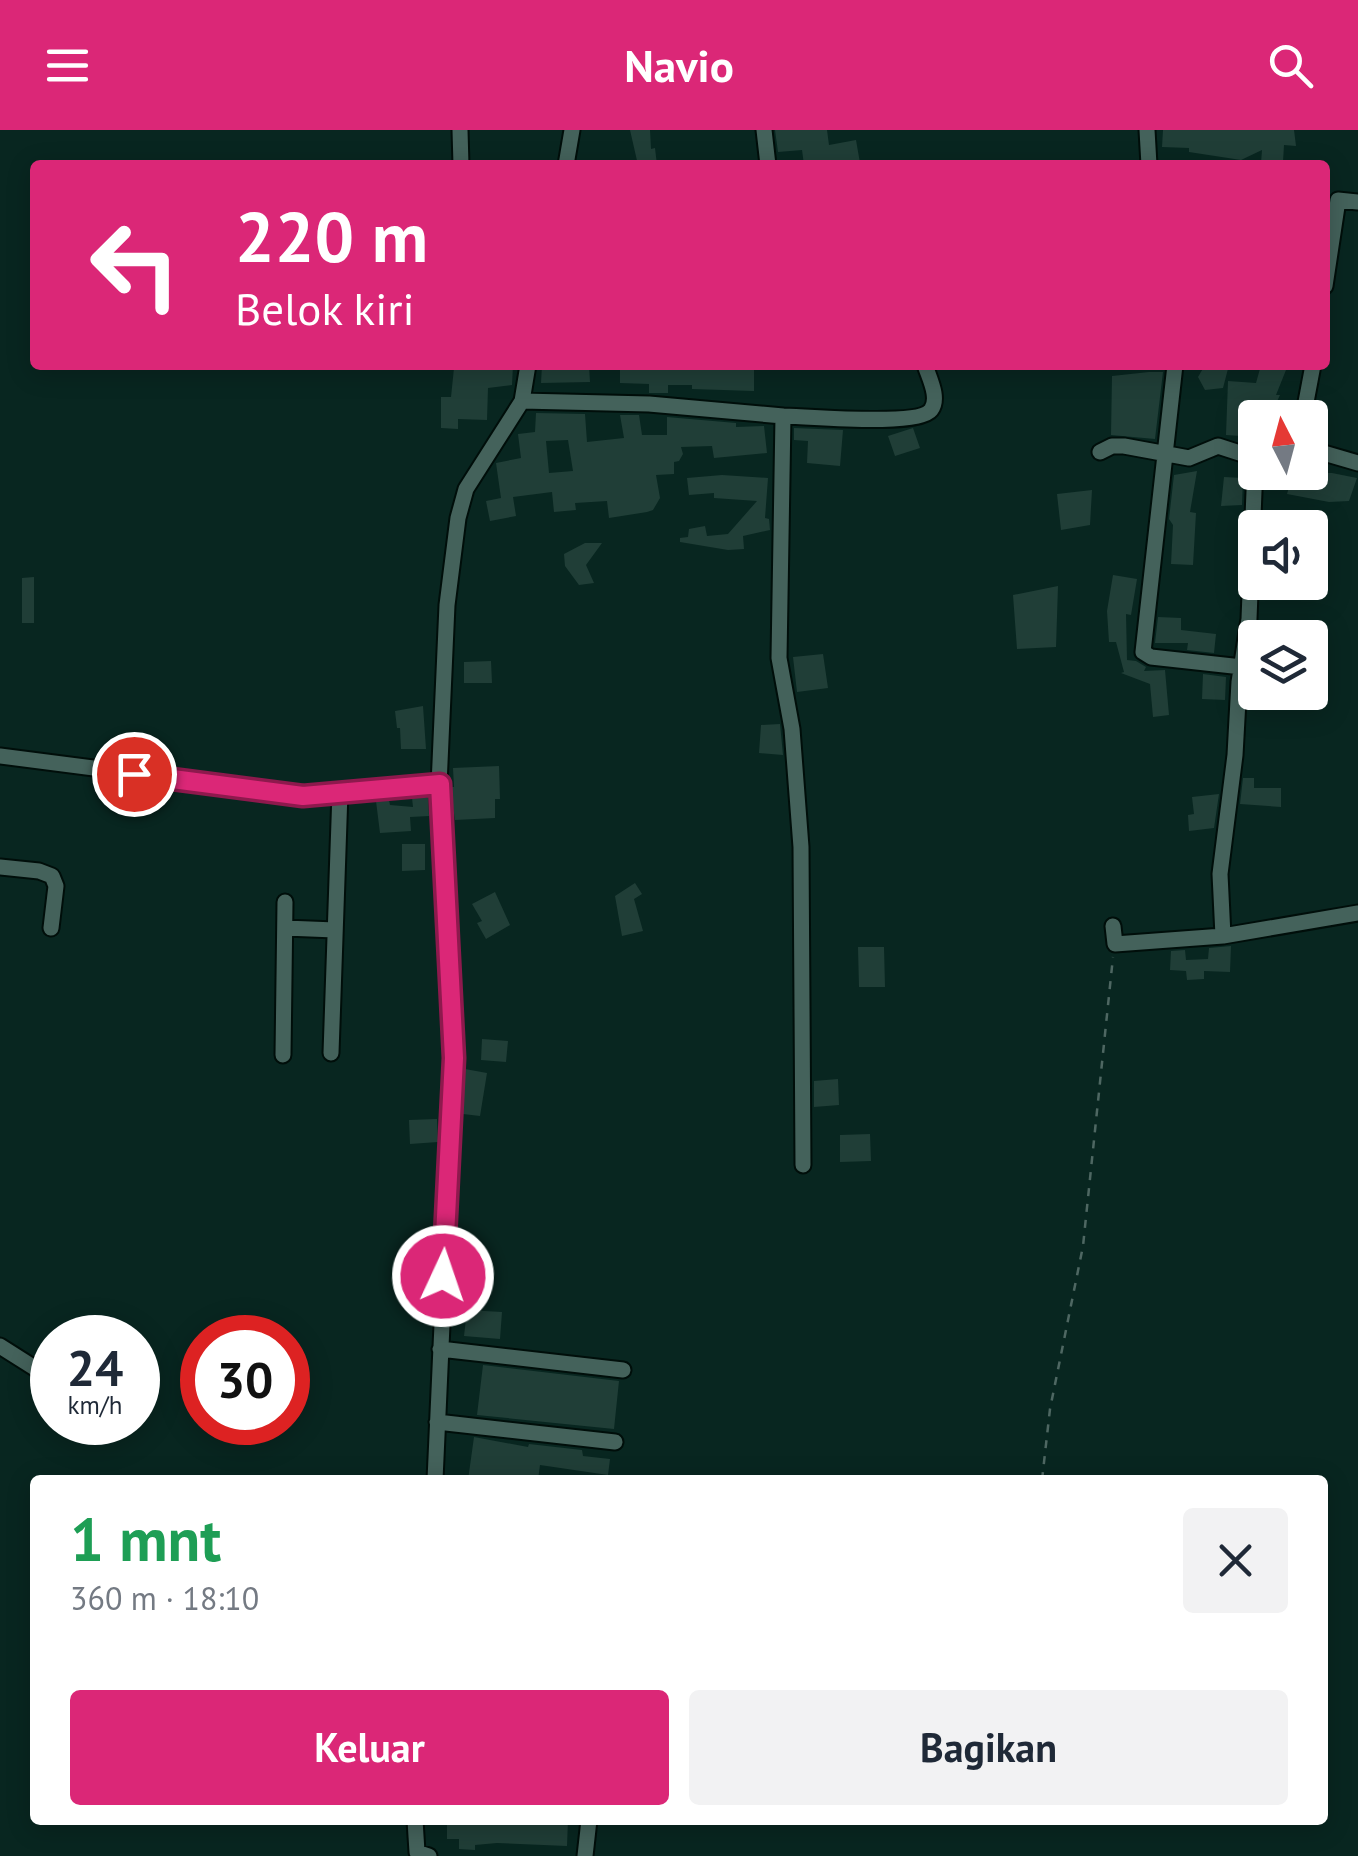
<!DOCTYPE html>
<html lang="id">
<meta charset="utf-8">
<style>
body{margin:0;font-family:"PT Sans",sans-serif;background:#f2f2f3;color:#1f2937;height:100vh;display:flex;flex-direction:column;font-size:38px;white-space:nowrap}
*{box-sizing:border-box;margin:0}
p{font-size:32px;color:#747a83}
.icon{flex:none;width:55px;height:55px;fill:none;stroke:currentColor;stroke-width:2;stroke-linecap:round;stroke-linejoin:round}
.map{position:relative;flex:1;overflow:hidden}
.sheet{position:absolute;left:30px;top:1345px;width:1298px;height:350px;display:flex;flex-direction:column;background:#fff;border-radius:10px;box-shadow:0 5px 25px #0003}
.sheet>*{flex:none}
.guide{position:absolute;left:30px;top:30px;width:1300px;height:210px;border-radius:10px;box-shadow:0 5px 25px #0003;background:#db2777;color:#fff;overflow:hidden}
.needle{width:65px;rotate:354deg}
.buttons{position:absolute;left:1238px;top:270px;display:grid;gap:20px}
.buttons a{display:grid;place-items:center;width:90px;height:90px;border-radius:10px;background:#fff;box-shadow:0 5px 25px #0003;font-size:50px}
.speed{position:absolute;left:30px;top:1185px;display:flex;gap:20px;font-size:50px;font-weight:700;text-align:center}
.speed>*{display:grid;place-content:center;width:130px;height:130px;border-radius:50%;background:#fff;box-shadow:0 5px 25px #0003;line-height:1}
.speed small{font-size:25px;font-weight:400}
.speed .limit{border:15px solid #d22;background:#fff;color:#111}
.pin{position:absolute;display:grid;place-items:center;width:85px;height:85px;color:#fff;margin:-42px;border:5px solid #fff;border-radius:50%;box-shadow:0 2px 10px #0007}
.me{position:absolute;width:110px;margin:-55px;rotate:3deg;stroke-linejoin:round;filter:drop-shadow(0 0 8px #0008)}
.turn{display:flex;align-items:center;gap:35px;height:210px;padding:0 40px;font-size:45px}
.turn .icon{width:130px;height:130px;stroke-width:2.5}
.turn b{display:block;font-size:70px;line-height:85px}
.round{display:grid;place-items:center;flex:none;width:105px;height:105px;border-radius:10px;background:#f2f2f3}
.head{display:flex;align-items:center;justify-content:space-between;height:170px;padding:0 40px}
h1{font-size:60px;font-weight:700;line-height:75px;color:#1e9e55}
.cta{display:flex;gap:20px;margin-top:auto;padding:20px 40px}
.cta a{flex:1;height:115px;border-radius:10px;background:#db2777;color:#fff;font-size:40px;font-weight:700;line-height:115px;text-align:center}
.cta a+a{background:#f2f2f3;color:#1f2937}
header{display:flex;justify-content:space-between;align-items:center;height:130px;padding:0 40px;background:#db2777;color:#fff;font-size:45px;font-weight:700}
.map>svg:first-child{display:block}
.building{fill:#203e37;fill-rule:evenodd}
.lines{fill:none;stroke-linecap:round;stroke-linejoin:round}
.street-casing{stroke:#000e0a;stroke-width:19}
.path{stroke:#4e6762;stroke-width:2.5;stroke-dasharray:8 8;stroke-linecap:butt}
.street{stroke:#44625b;stroke-width:15}
.route-casing{stroke:#8e194d;stroke-width:25}
.route{stroke:#db2777;stroke-width:18}
</style>
<header><svg class="icon" aria-label="menu" viewBox="0 0 24 24"><path d="M4 6h16M4 12h16M4 18h16"/></svg>Navio<svg class="icon" aria-label="search" viewBox="0 0 24 24"><circle cx="10" cy="10" r="6"/><path d="M15 15l6 6"/></svg></header>
<div class="map">
<svg width="1358" height="1726" viewBox="0 0 1358 1726">
<rect width="100%" height="100%" fill="#082620"/>
<path class="building" d="M630,0h20l1,19 4,-1 2,17h-19z
M775,0h52l2,15 27,-5 4,23 -56,2 -2,-15 -24,2z
M1163,0h131l2,16 -12,-1 -1,17 -22,1 1,-13 -21,10 -52,-8v-4l-27,-1z
M474,235h39l-1,20 -24,3 -1,32 -29,-1v10l-17,-1v-31h10l3,-29 20,2z
M542,235h47l1,17 -49,1z
M620,235h134v26l-62,-2v-4h-24v8h-19v-9l-29,-1z
M1205,235h24l-6,23 -18,2 -7,-13z
M1261,235h27l-12,30h4l-7,15 -29,-1 -3,27 -15,-1 2,-54 28,2z
M1149,242h14l-8,67 -44,-4 1,-59z
M536,283l49,1 2,28 37,-4 -4,-23h19l3,20h25v-18l69,6v4l28,-1 3,27 -53,5 -2,-12 -31,1 2,7 -4,7 -5,1v12l-18,1 4,23 -7,12 -6,2 -38,6 -2,-17 -32,2 1,7 -22,2 -2,-20 -39,5 3,19 -26,5 -4,-20 15,-3 -5,-35 25,-5 -3,-24 17,-2zM568,310l5,31 -24,2 -3,-32z
M794,298l49,2 -3,36 -33,-3 1,-22 -14,-1z
M913,298l7,20 -25,8 -7,-20z
M1197,341l-7,41 6,1 -3,52 -22,-1 2,-39 -4,-6 5,-44z
M1293,343h39l25,5 -8,23 -20,1 -42,-8z
M722,345l46,3 -3,40 4,1 1,11 -27,6 1,13 -16,1 -48,-8v-4l8,-1 1,-8 16,-3 2,10 21,-2 29,-33 -43,-3v-5l-25,2 -2,-17z
M1224,347l19,1 -1,27 -21,1z
M1092,360l-2,35 -29,5 -4,-36z
M585,413h17l-16,22 8,18 -15,2 -14,-19 -1,-12z
M1113,445l24,4 -6,36 -5,-1 1,46 9,1 10,6 -2,4 21,-1 4,45 -16,2 -3,-33 -29,-11 3,-1 -8,-30h-7l-2,-31z
M34,447v46h-12v-45z
M1058,456l-2,61 -39,2 -4,-54z
M1158,487l23,1v12l35,4 -2,19 -27,-3 1,-7h-33z
M823,524l5,34 -31,4 -4,-35z
M491,531l1,22h-28v-21z
M1203,544l23,3 -1,23 -23,-1z
M423,576l3,43h-25l-1,-21h-3l-2,-17z
M780,594l3,31 -24,-2 2,-28z
M499,636l1,33h-5v19l-40,2 -5,-33h4l-1,-19z
M1243,648h11v10h27v19l-41,-3z
M1219,664l-5,34 -25,3 -1,-16 6,-1 -2,-17z
M428,667l1,19 -19,1 1,14 -31,2 -4,-32 13,-1 1,5 23,2 -1,-9z
M402,714h23v26l-23,1z
M635,753l7,11 -8,5 9,32 -21,5 -7,-40z
M495,762l15,33 -24,14 -9,-16 5,-2 -10,-17z
M1231,816l-1,26 -26,-1v8l-17,1 -1,-9 -16,-1 1,-19 14,-1 1,10 22,-1 1,-11z
M858,817h26l1,40h-26z
M482,909l26,2 -2,21 -25,-2z
M465,939l22,4 -7,43 -17,-2z
M838,949l1,26 -25,2v-26z
M437,989l1,23 -28,2 -1,-24z
M870,1004l1,27 -31,1v-27z
M467,1180l35,2 -2,27 -36,-3z
M483,1235l136,16 -5,48 -137,-14z
M474,1307l54,10 1,-3 53,6 1,6 27,3 -2,16 -68,-10 -2,15h-70z
M462,1690h106l-1,26 -70,-3 -22,2v5l-16,-1v-10h-12v-15l15,1z"/>
<g class="lines">
<defs>
<path id="street" d="M460,0l1,35
M764,0l4,35
M1147,0l2,35
M566,35l6,-35
M1325,156l13,-86 20,2
M1175,235l-32,287 8,5 91,10
M522,271l127,3 134,12 -4,242 13,71 9,118 2,318
M783,286c25,0 135,11 148,-6 9,-12 -2,-32 -6,-45
M1303,288l10,-53
M1310,319l48,14
M1100,322l12,-6h12l65,12 29,-12 37,12
M0,626l303,39 136,-10
M0,737l39,4 13,5 4,10 -5,42
M1113,796l2,18 108,-8 135,-23
M285,798l50,2
M1223,806l-3,-62 15,-119 4,-73 10,-63 6,-153
M331,923l9,-261
M283,925l2,-153
M0,1216l52,33
M440,1219l183,21
M437,1292l178,20
M435,1350l19,-422 -15,-273 8,-180 11,-87 8,-29 56,-88 6,-36
M415,1690l2,32 12,4
M585,1726l4,-36"/>
</defs>
<use href="#street" class="street-casing"/>
<path class="path" d="M1042,1350l8,-71 33,-163 30,-289"/>
<use href="#street" class="street"/>
</g>
<g class="lines">
<defs>
<path id="route" d="M134,644l169,22 137,-12 14,274 -11,218"/>
</defs>
<use href="#route" class="route-casing"/>
<use href="#route" class="route"/>
</g>
</svg>
<div class="buttons">
<a><svg class="needle" viewBox="-14 -14 28 28"><path d="M0-13l5 13h-10z" fill="#e53935"/><path d="M0 13l5-13h-10z" fill="#747a83"/></svg></a>
<a><svg class="icon" aria-label="sound" viewBox="0 0 24 24"><path d="M4 9h4l5-4v14l-5-4H4zM17 9q2 3 0 6"/></svg></a>
<a><svg class="icon" aria-label="layers" viewBox="0 0 24 24"><path d="M12 4l9 5-9 5-9-5zM3 14l9 5 9-5"/></svg></a>
</div>
<div class="speed"><div>24<small>km/h</small></div><div class="limit">30</div></div>
<div class="pin" style="left:134px;top:644px;background:#d93025"><svg class="icon" aria-label="arrive" viewBox="0 0 24 24"><path d="M6 21V4h12l-3 4 3 4H6"/></svg></div>
<svg class="me" style="left:443px;top:1146px" viewBox="-20 -20 40 40"><circle r="17" fill="#db2777" stroke="#fff" stroke-width="3"/><path d="M0-11L8 9 0 5-8 9z" fill="#fff"/></svg>
<div class="guide">
<div class="turn"><svg class="icon" aria-label="left" viewBox="0 0 24 24"><path d="M17 20v-9H6M10 6l-5 5 5 5"/></svg><div><b>220 m</b>Belok kiri</div></div>
</div>
<section class="sheet">
<div class="head"><div><h1>1 mnt</h1><p>360 m · 18:10</p></div><a class="round"><svg class="icon" aria-label="close" viewBox="0 0 24 24"><path d="M6 6l12 12M18 6L6 18"/></svg></a></div>
<div class="cta"><a>Keluar</a><a>Bagikan</a></div>
</section>
</div>
